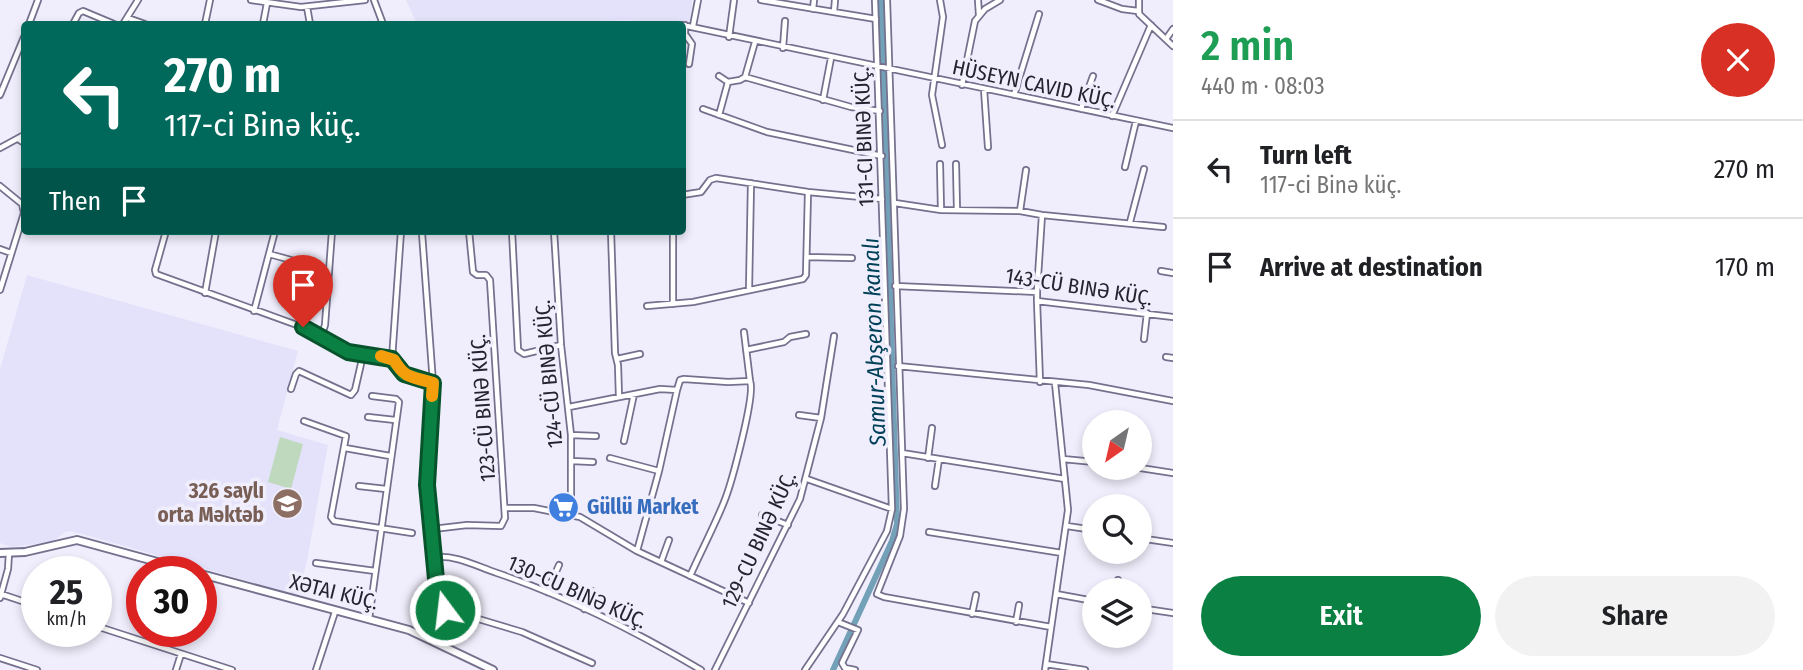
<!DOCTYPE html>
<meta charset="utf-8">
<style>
body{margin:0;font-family:"Fira Sans Condensed",sans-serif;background:#f2f2f2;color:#202124;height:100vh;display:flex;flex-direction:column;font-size:26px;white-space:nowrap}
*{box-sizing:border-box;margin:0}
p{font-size:23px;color:#757577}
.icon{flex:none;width:38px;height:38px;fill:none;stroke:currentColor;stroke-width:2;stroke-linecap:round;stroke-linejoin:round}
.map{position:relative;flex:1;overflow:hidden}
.drawer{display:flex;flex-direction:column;background:#fff;width:630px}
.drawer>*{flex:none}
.hud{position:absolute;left:21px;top:21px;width:665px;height:214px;border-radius:7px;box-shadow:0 4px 10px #0003;background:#00695c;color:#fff;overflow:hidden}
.needle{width:46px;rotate:214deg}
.tools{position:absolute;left:1082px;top:410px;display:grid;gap:14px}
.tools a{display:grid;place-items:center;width:70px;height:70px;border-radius:50%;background:#fff;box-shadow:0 4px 10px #0003;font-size:35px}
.speed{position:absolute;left:21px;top:556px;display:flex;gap:14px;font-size:35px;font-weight:700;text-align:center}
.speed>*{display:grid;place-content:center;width:91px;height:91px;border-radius:50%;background:#fff;box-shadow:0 4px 10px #0003;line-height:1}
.speed small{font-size:18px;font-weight:400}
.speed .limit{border:10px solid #d22;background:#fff;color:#111}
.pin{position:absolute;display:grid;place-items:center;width:60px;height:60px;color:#fff;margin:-72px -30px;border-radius:50% 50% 50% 0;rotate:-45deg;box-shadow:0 0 7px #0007}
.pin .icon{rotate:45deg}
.me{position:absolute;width:77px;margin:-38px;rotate:345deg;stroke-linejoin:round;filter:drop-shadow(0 0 5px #0008)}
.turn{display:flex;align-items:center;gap:24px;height:147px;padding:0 28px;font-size:32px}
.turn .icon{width:91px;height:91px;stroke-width:2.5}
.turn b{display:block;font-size:49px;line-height:60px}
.then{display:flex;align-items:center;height:66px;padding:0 28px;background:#0003;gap:14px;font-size:26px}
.round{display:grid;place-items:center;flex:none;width:74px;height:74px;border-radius:37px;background:#f2f2f2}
.summary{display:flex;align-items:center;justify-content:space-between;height:119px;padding:0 28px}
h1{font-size:42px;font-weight:600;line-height:52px;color:#1e9e55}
.primary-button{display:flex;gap:14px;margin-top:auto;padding:14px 28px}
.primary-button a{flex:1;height:80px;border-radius:42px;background:#0b8043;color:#fff;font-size:28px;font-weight:600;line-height:80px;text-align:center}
.primary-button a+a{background:#f2f2f2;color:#202124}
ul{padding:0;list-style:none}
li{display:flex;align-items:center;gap:21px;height:98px;padding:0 28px;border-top:2px solid #e0e0e0}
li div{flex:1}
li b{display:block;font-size:26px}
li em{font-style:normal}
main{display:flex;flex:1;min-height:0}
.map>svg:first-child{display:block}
.built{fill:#e4e2fa}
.green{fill:#bfd9bf}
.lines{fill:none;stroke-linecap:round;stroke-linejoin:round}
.canal{stroke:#73a1b8;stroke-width:6}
.minor-casing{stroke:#74718e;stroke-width:8}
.tertiary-casing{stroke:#74718e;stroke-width:10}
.minor{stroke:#fff;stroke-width:4.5}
.tertiary{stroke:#fff;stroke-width:6}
.route-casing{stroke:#07532c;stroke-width:18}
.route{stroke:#0b8043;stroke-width:12}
.slow{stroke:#f59e0b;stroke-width:12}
.labels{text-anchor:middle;stroke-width:7;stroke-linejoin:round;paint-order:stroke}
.street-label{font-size:21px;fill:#24232f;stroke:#f0eefc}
.education-label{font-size:21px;font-weight:bold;fill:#785e54;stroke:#f0eefc;text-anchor:end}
.shop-label{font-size:21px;font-weight:bold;fill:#366cbe;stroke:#f0eefc;text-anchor:start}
.water-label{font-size:23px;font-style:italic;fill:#004159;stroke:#f0eefc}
</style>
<main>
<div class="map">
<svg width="1173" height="670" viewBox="0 0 1173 670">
<rect width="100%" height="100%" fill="#f0eefc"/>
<path class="built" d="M406,0h286l-2,21h-23l-1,3 -39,-4 -27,1 -1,3h-182z
M27,275l271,76 -21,79 51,15 -21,116 -9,34 -227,-64 -6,1 -13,10 -41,5 -11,-4v-174z"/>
<path class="green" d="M280,437l23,7 -12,45 -23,-7z"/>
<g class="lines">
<path class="canal" d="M833,670l59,-129 5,-17 -16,-524"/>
<defs>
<path id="minor" d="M251,0l50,7 64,-7
M374,0l9,24
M761,0l115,19
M887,0l17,509 -4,27 -23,58 7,3 167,30
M940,0l3,17 -11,78 10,50
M978,0l1,15
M1098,0l24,9 16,2
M1139,0v14l34,32
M307,7l3,17
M813,9l1,-9
M834,12l1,-12
M128,18l17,6
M29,24l9,-24
M73,24l6,-11 4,-2 31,13
M123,24l15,-24
M205,24l5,-24
M263,24l4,-21
M682,25l491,103
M685,25v9l7,10 -3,20
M693,26l5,-26
M729,37l5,-37
M1166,39l7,-10
M783,48l2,-27
M719,76l9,6
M745,77l106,30 29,4
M962,85l13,-64 10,-12 15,-9
M984,89l4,58
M0,95l24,-58
M1014,95l25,-81
M823,100l8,-42
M703,109l64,23 115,24
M1081,109l12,-33
M719,115l9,-33 12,-2 5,-3 10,-35
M1112,116l39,-91
M18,139l6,4
M0,148l24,-13
M940,164l1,46
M956,164l1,46
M1125,167l11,-46
M0,186l22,18 2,9 -24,77
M682,195l19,-3 9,-12 6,-2 92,14 74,7
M895,203l46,7 79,1 22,4 121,12
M1020,211l6,-41
M1130,222l14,-53
M166,231l-11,39 1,4 152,55 40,23 44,7 12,16 29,8 -6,102 9,94 9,30 -10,33
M512,231l6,119 6,4 37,-9
M554,231l7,114 10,90v79
M611,231l4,122 3,12 1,32
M422,233l11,150
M0,249l11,4
M269,254l22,6
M807,257l45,1
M1161,271l12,2
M895,286l142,6v9l136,16
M749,290l2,-107
M1037,292l5,-77
M205,293l11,-62
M1037,301l3,81
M673,304v-73
M647,306l46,-4 110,-23 3,-4 2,-83
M254,311l21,-80
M321,337l4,-12 7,-94
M1144,339l3,-26
M746,350l38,-8 6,-5 16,-3
M1166,357l7,1
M392,359l9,-128
M617,359l23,-5
M898,366l191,19 84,16
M291,389l5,-15 3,-3 52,24 4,-5 8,-35
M569,407l91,-18 17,1 3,-10 4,-1 44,3 22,-1
M799,415l22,3
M368,417l27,3
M304,421l42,15 -15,81 3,4 78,12
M571,435l25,1
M624,441l10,-47
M345,448l45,8
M902,453l163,26
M610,458l49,13
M928,458l4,-30
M1063,459l31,3
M572,461l21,1
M1134,467l39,6
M807,479l85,30
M359,486l27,3
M935,486l4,-27
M505,508h29l46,9 57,34 112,52
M762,515l26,10
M1067,526l27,4
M433,529l34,-4 34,1 4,-8 -15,-238 -4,-5h-9l-4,-3 -4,-41
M929,532l133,21
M1139,538l34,5
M637,551l22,-80 18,-81
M435,557c22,-2 41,9 62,16 71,24 140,59 204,97
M661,562l8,-22
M316,563l59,8
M690,576c11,-25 24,-49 34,-74 7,-17 32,-108 26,-121l-6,-49
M1116,590l2,-10
M547,592l12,-27
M1,594l36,12
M1056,594l38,7
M0,598l8,-29 1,-16
M1139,608l34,5
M445,609l77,23 70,31
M584,609l8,-18
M972,614l4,-19
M369,619l30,-217 -3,-3 -24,-3
M838,622l20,8 -16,33 3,5 10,2
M1016,622l3,-17
M96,626l136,44
M0,658l37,12
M1046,664l39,6
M176,670l5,-16
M316,670l19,-58
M715,670l85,-171 21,-81 13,-82
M805,670l38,-56 44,-83 5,-22 -17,-509
M1045,670l23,-160 -13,-127"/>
<path id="tertiary" d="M0,553l25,-1 52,-12 117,32
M201,574l208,56 84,40"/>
</defs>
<use href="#minor" class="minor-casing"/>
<use href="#tertiary" class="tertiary-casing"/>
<use href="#minor" class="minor"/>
<use href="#tertiary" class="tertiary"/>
</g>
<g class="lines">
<defs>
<path id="route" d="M303,327l45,25 44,7 12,15 29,9 -6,102 9,94 9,31"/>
</defs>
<use href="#route" class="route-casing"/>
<use href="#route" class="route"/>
<path class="slow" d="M381,356l13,4c12,20 18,16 39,23l-1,13"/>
</g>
<defs>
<symbol id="school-disc" viewBox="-11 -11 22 22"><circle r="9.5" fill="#8d6e63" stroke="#f0eefc"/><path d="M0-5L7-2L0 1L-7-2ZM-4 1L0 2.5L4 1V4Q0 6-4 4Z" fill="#fff"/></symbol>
<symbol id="supermarket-disc" viewBox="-11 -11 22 22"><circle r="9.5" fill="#3f7fe0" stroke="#f0eefc"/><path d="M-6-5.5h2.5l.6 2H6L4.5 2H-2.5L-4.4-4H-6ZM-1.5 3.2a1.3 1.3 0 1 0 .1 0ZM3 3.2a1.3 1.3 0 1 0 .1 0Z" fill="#fff"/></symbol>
</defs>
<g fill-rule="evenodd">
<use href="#school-disc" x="270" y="486" width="35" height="35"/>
<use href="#supermarket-disc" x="546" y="490" width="35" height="35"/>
</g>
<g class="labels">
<g class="street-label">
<text transform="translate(1034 84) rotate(12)" y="7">HÜSEYN CAVID KÜÇ.</text>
<text transform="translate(864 137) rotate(-92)" y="7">131-CI BINƏ KÜÇ.</text>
<text transform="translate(1079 287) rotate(9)" y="7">143-CÜ BINƏ KÜÇ.</text>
<text transform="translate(549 374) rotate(-95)" y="7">124-CÜ BINƏ KÜÇ.</text>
<text transform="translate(483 408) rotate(-94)" y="7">123-CÜ BINƏ KÜÇ.</text>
<text transform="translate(759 540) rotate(-65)" y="7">129-CU BINƏ KÜÇ.</text>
<text transform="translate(334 592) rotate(14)" y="7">XƏTAI KÜÇ.</text>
<text transform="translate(577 592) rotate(24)" y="7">130-CU BINƏ KÜÇ.</text>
</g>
<g class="education-label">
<text x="264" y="498">326 saylı<tspan x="264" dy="24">orta Məktəb</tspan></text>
</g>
<g class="shop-label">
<text x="587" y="514">Güllü Market</text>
</g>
<g class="water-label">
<text transform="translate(874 342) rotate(-92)" y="8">Samur-Abşeron kanalı</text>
</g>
</g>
</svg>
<div class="tools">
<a><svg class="needle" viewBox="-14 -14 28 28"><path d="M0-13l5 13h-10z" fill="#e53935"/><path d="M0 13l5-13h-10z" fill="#757577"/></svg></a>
<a><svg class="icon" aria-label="search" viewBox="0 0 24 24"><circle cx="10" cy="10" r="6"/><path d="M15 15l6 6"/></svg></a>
<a><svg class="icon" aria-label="layers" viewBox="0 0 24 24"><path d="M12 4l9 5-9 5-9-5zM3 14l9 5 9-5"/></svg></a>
</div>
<div class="speed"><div>25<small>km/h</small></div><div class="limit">30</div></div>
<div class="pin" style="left:303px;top:327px;background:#d93025"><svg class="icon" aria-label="arrive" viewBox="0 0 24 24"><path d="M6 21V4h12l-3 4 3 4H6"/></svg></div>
<svg class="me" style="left:445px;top:610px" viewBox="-20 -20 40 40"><circle r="17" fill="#0b8043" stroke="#fff" stroke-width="3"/><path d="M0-11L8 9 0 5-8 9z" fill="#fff"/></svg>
<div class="hud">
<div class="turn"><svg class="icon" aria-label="left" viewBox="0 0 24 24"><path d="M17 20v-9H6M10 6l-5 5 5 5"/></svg><div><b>270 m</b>117-ci Binə küç.</div></div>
<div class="then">Then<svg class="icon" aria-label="arrive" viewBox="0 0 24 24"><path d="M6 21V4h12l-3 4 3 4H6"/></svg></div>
</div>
</div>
<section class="drawer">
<div class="summary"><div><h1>2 min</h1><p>440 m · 08:03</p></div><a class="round" style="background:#d93025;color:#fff"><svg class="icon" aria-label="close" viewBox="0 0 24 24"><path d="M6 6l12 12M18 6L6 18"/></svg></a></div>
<ul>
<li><svg class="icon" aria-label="left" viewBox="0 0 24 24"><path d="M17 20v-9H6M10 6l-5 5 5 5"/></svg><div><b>Turn left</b><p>117-ci Binə küç.</p></div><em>270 m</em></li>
<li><svg class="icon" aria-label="arrive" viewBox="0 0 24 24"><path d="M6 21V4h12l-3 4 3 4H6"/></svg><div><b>Arrive at destination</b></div><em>170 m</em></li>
</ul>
<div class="primary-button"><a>Exit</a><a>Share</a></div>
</section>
</main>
